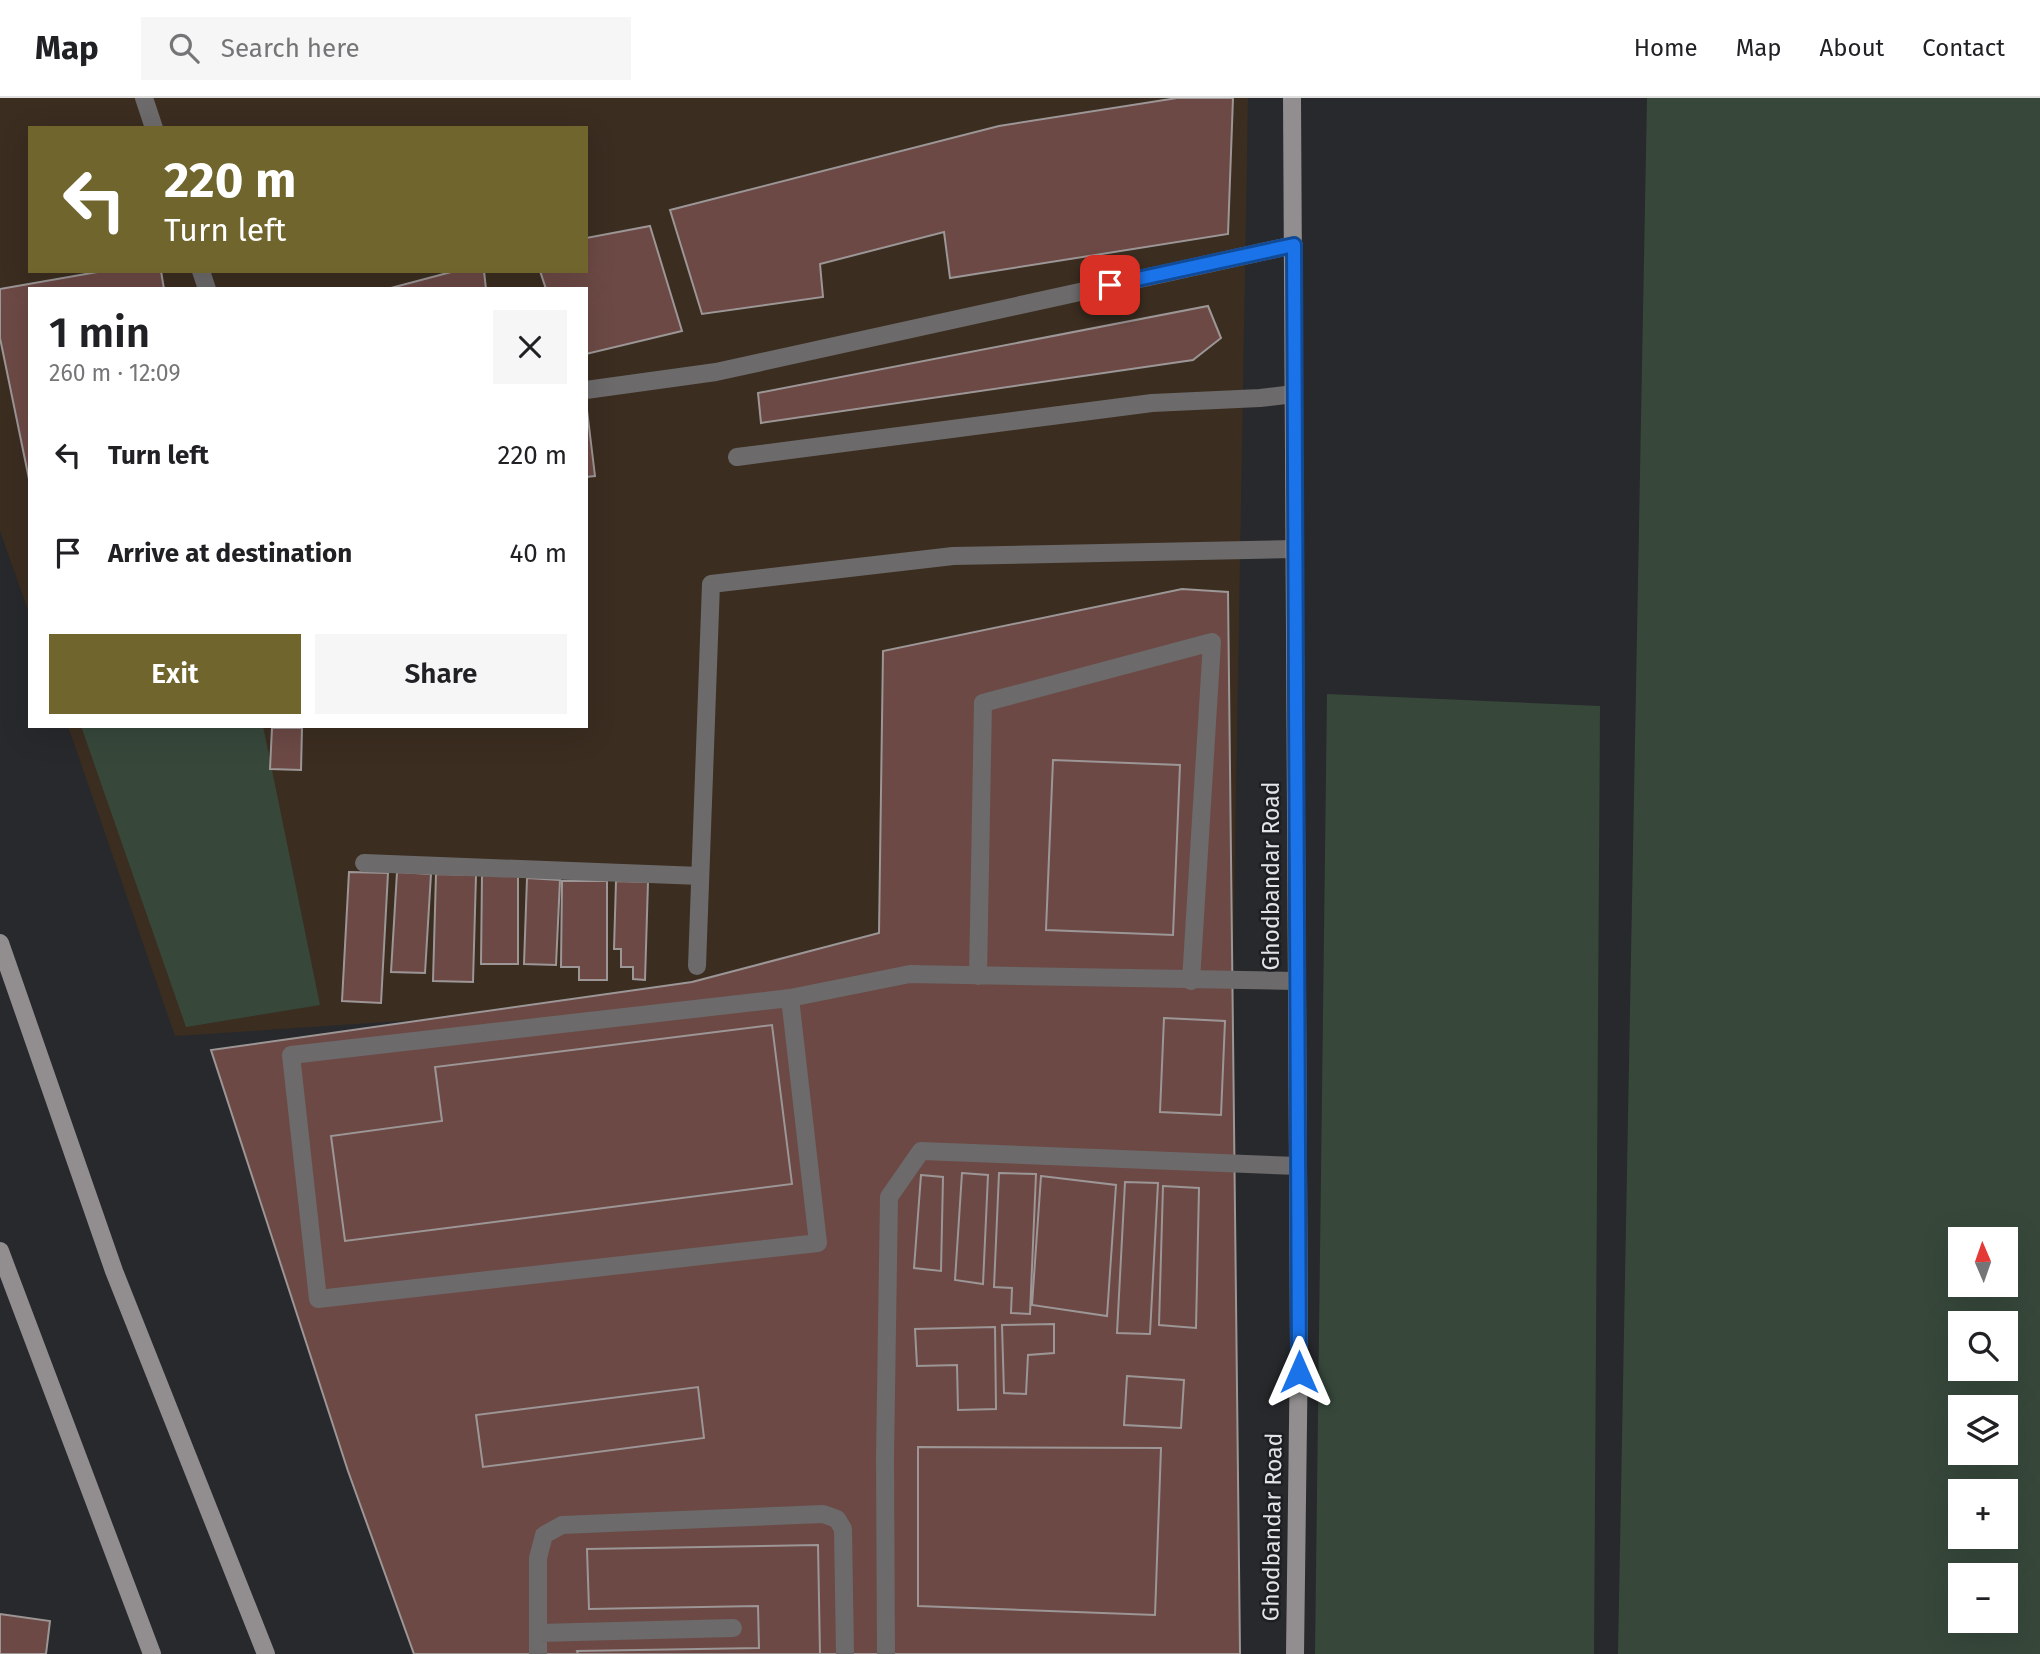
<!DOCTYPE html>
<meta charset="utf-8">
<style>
body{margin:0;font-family:"Fira Sans",sans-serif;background:#f6f6f6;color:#202124;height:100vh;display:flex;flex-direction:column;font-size:26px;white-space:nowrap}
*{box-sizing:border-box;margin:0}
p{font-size:23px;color:#757577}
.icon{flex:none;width:38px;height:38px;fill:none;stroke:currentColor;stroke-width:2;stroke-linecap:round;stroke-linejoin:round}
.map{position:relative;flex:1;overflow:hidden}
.panel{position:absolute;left:28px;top:189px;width:560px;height:441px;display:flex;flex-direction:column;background:#fff;border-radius:0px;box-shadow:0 7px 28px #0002}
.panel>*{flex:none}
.top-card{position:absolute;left:28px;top:28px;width:560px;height:147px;border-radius:0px;box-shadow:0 7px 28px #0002;background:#6f652d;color:#fff;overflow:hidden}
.needle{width:46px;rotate:358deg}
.fabs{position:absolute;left:1948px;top:1129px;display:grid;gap:14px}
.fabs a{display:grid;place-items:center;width:70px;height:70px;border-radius:0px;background:#fff;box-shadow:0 7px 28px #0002;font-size:35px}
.pin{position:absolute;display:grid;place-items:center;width:60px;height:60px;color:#fff;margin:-30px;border-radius:14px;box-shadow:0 4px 10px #0006}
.me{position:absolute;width:77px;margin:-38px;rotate:0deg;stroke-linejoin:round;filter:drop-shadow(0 0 5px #0008)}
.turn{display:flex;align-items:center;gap:24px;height:147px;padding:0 21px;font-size:32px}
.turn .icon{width:91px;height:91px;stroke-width:2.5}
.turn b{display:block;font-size:49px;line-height:60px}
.round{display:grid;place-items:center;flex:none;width:74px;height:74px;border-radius:0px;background:#f6f6f6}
.summary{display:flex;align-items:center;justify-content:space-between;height:119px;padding:0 21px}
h1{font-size:42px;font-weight:600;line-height:52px}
.action{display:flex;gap:14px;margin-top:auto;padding:14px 21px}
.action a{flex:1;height:80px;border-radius:0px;background:#6f652d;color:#fff;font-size:28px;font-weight:600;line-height:80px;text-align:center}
.action a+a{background:#f6f6f6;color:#202124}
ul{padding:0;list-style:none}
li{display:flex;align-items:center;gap:21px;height:98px;padding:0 21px}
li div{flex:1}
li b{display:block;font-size:26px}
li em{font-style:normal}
header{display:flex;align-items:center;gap:42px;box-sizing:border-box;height:98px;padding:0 35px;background:#fff;border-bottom:2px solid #e0e0e0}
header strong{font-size:33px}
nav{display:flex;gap:38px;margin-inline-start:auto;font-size:24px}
.search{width:490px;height:63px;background:#f6f6f6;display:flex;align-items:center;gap:18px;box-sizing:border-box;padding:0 24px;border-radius:0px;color:#757577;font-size:26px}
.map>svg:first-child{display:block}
.industrial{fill:#3b2d20;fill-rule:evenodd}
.green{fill:#37483b;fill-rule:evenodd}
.building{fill:#6c4945;stroke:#9c9696;stroke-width:2}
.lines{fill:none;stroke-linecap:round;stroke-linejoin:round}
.lane{stroke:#6c6a6a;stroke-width:18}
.street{stroke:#6c6a6a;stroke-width:18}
.secondary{stroke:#928e8f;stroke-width:18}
.route-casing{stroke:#114b97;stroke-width:18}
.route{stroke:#1a73e8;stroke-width:12}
.labels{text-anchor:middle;stroke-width:5;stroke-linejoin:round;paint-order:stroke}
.street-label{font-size:23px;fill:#e3e4e6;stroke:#1e1f22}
</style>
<header>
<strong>Map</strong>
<div class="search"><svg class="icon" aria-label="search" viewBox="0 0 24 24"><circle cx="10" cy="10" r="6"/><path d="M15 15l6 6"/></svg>Search here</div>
<nav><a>Home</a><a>Map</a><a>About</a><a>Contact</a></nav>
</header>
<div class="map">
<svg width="2040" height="1556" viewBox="0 0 2040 1556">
<rect width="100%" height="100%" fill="#28292c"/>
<path class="industrial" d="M0,0h1248l-15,868 -1058,70 -107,-310h518v-437h-556v327l-30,-85zM30,30h556v143h-556z"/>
<path class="green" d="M1647,0h393v1556h-422zM1960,1141h46v45h-46zM1960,1225h46v45h-46zM1960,1309h46v45h-46zM1960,1393h46v45h-46zM1960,1477h46v45h-46z
M1327,596l273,12 -6,948h-279z
M81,628h182l57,279 -134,22z"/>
<path class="building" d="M1177,0h56l-5,136 -278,44 -6,-46 -124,32 3,33 -121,17 -32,-104 329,-84z
M650,128l32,105 -96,23v-65h-40l-6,-18h46v-33z
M103,173h58l3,18h-134v195l-30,-146v-49z
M455,173h29l2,18h-99z
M1208,208l13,32 -28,22 -432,63 -3,-30z
M587,312l8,66 -9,1v-67z
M1182,491l46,3 12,1062h-826l-66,-183 -137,-421 481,-68 187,-49 4,-282z
M272,630h30l-1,42 -31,-1z
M1053,662l127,5 -7,170 -127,-5z
M349,774l39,1 -7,130 -39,-2z
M397,774l34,2 -6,99 -34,-1z
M436,776l40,1 -3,107 -40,-1z
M482,777l36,1v88h-37z
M527,780l33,2 -4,85 -32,-1z
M562,783h45v99h-28v-13h-18z
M616,783l32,1 -3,98 -12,-1v-12h-12v-18h-7z
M1164,920l61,3 -4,94 -61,-3z
M772,927l20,159 -447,57 -14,-105 111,-15 -7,-54z
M962,1075l26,2 -5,109 -28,-4z
M999,1075l37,1 -6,140 -19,-1 1,-25 -18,-1z
M921,1077l22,2 -2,94 -27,-3z
M1041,1078l75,9 -9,131 -75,-11z
M1125,1084l33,1 -8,151 -33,-1z
M1163,1088l36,2 -3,140 -37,-3z
M1054,1226v29l-26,2 -2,39 -22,-1 -2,-68z
M995,1229l1,82 -38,1 -1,-45 -40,1 -2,-37z
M1127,1278l57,4 -3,48 -57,-3z
M698,1289l6,51 -221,29 -7,-52z
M918,1349l243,1 -6,167 -237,-9z
M818,1447l2,109h-242l-1,-3 182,-3 -1,-42 -169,3 -2,-60z
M0,1516l50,7 -4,33h-46z"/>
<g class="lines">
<path class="lane" d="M144,0l10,30
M201,173l6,18
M586,292l130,-18 578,-127
M737,359l415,-54 108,-5 34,-4
M364,765l336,13
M697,868l14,-382 242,-28 342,-7
M978,878l5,-273 229,-61 -21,339
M790,900l28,245 -500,56 -27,-244 499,-57 120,-24 385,7"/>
<path class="street" d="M538,1535l195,-5
M538,1556v-96l6,-23 18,-10 261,-11 14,5 6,10 2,125
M886,1556l-1,-196 4,-261 32,-46 377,15"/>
<path class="secondary" d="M1292,0l7,1248 -4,308
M0,845l114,328 152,383
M0,1153l152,403"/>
</g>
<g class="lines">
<defs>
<path id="route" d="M1110,187l184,-40 5,1127"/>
</defs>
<use href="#route" class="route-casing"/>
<use href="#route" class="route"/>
</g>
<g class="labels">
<g class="street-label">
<text transform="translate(1271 778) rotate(-90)" y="8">Ghodbandar Road</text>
<text transform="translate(1272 1429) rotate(-89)" y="8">Ghodbandar Road</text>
</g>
</g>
</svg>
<div class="fabs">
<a><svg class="needle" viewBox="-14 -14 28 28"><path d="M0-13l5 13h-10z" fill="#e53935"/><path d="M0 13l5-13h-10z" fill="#757577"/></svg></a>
<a><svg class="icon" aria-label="search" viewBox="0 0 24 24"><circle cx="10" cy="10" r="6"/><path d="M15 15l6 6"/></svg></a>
<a><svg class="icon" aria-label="layers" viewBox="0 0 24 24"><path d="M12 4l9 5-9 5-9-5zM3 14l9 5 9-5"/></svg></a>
<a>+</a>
<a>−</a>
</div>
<div class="pin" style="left:1110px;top:187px;background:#d93025"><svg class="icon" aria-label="arrive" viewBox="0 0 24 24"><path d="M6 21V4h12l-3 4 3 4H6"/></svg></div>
<svg class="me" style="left:1299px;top:1274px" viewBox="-20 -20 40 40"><path d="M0-17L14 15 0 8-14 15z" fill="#1a73e8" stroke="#fff" stroke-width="4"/></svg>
<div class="top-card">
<div class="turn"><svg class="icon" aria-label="left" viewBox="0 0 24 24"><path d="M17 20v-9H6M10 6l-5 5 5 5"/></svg><div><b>220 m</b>Turn left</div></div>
</div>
<section class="panel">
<div class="summary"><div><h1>1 min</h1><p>260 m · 12:09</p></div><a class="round"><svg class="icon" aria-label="close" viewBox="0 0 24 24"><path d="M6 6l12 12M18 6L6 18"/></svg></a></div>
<ul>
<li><svg class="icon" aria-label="left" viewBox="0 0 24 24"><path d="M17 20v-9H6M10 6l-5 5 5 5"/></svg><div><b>Turn left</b></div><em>220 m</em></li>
<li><svg class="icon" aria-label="arrive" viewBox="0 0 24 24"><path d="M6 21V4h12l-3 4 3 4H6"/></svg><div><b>Arrive at destination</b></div><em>40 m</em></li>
</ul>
<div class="action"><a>Exit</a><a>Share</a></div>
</section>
</div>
